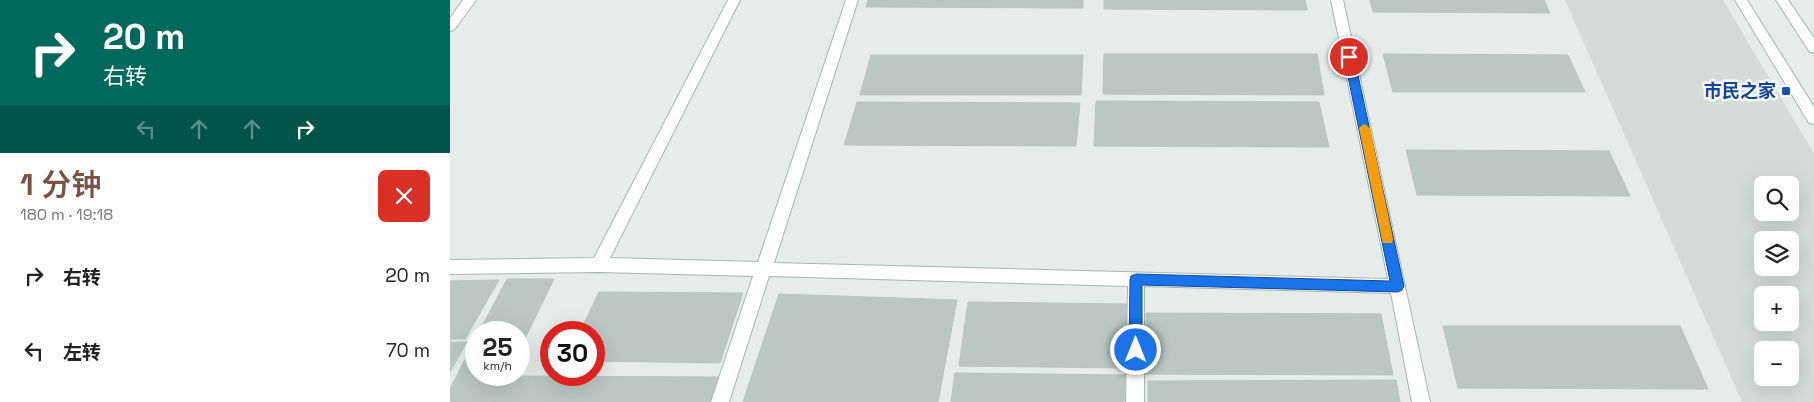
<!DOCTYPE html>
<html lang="zh">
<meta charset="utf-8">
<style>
body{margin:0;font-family:"Space Grotesk","Noto Sans SC",sans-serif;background:#f6f6f6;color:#222;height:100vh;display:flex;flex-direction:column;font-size:19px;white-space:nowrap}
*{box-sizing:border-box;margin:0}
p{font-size:16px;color:#767676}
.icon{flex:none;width:28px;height:28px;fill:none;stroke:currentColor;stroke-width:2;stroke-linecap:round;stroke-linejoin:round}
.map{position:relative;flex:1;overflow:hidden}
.panel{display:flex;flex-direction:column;background:#fff;width:450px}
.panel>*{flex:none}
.hud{background:#00695c;color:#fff;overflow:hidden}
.fabs{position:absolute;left:1304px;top:176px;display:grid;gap:10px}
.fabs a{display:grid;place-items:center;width:45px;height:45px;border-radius:8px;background:#fff;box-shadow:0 5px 20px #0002;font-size:25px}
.speed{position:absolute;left:15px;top:321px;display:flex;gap:10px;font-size:25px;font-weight:700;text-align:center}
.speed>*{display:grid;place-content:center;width:65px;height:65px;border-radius:50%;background:#fff;box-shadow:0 5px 20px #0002;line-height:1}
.speed small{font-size:12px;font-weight:400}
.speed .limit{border:8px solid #d22;background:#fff;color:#111}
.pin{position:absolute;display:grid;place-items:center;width:42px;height:42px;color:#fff;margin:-21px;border:2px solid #fff;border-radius:50%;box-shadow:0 1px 5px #0007}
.me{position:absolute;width:55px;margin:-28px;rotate:0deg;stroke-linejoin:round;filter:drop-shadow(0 0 4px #0008)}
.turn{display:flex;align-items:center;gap:18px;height:105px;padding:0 20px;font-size:22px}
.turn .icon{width:65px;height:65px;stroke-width:2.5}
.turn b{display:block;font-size:35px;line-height:42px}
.lanes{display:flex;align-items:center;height:48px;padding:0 20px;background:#0003;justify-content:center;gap:25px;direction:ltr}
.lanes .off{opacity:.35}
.round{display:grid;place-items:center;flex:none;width:52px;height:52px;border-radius:8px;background:#f6f6f6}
.head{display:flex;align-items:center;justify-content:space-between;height:85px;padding:0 20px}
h1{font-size:30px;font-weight:600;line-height:38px;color:#785244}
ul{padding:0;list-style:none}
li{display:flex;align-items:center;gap:15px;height:75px;padding:0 20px}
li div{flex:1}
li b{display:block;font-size:19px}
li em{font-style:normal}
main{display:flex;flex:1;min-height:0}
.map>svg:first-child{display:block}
.built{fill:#d3dcd8;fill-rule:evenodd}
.building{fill:#bac7c2;stroke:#b8c5c0}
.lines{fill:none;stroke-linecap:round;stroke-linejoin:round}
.minor-casing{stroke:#a8b4b0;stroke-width:2}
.secondary-casing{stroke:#a4b7b1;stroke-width:2}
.minor{fill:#fff;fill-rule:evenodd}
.secondary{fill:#fff;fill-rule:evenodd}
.route{fill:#1a73e8;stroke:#114b97}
.slow{fill:#f59e0b}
.transit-dot{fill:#1a4fb4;stroke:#f5f9f7;stroke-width:2}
.labels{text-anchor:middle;stroke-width:5;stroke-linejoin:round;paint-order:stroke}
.transit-label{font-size:18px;font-weight:bold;fill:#164399;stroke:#f5f9f7;text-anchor:end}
</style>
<main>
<section class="panel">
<div class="hud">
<div class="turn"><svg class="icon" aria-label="right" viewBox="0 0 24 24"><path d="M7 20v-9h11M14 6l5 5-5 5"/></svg><div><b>20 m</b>右转</div></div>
<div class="lanes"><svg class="icon off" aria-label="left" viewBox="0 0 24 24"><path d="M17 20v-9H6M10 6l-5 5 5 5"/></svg><svg class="icon off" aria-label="ahead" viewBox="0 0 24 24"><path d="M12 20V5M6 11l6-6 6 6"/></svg><svg class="icon off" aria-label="ahead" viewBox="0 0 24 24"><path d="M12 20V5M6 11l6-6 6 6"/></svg><svg class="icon" aria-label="right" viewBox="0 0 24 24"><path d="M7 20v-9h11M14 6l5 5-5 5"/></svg></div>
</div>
<div class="head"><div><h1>1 分钟</h1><p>180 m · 19:18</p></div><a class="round" style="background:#d93025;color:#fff"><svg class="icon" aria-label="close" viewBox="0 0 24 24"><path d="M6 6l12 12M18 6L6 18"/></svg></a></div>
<ul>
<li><svg class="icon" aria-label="right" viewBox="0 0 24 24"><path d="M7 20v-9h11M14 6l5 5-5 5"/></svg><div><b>右转</b></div><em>20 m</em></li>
<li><svg class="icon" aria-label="left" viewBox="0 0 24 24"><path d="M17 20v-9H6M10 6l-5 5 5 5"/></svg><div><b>左转</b></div><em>70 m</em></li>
</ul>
</section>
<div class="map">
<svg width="1364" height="402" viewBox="0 0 1364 402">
<rect width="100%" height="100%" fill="#e5ece9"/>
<path class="built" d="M1115,0h158l91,154v248h-72zM1312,185h28v27h-28zM1312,240h28v28h-28zM1312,295h28v27h-28zM1312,350h28v28h-28z"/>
<path class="building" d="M418,0h215v8l-217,-1z
M654,0h201l2,10 -203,-1z
M920,0h174l6,13 -177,-1z
M654,54h213l7,41 -221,-1z
M933,54l185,1 17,37h-192z
M421,55h212l-2,40h-221z
M646,101l223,1 10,45 -235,-1z
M407,102l223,1 -4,43 -232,-1z
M956,150l203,1 21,45 -213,-1z
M57,279h47l-35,72v-19h-40z
M49,280l-34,59h-15v-58z
M149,292l144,1 -23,70 -126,-2v-29h-14z
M329,294l178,6 -19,102h-195z
M518,302l160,2v64l-169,-2z
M696,313l235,1 12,61 -247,-1z
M993,326h237l28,63 -250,-1z
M26,338v37h31l-13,27h-44v-13z
M0,342h17l-17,30z
M505,373l170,2 -1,27h-173z
M57,376l213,1 -8,25h-218z
M946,380l4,22h-252v-21z"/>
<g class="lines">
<defs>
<path id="minor" d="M13,0h13l-22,30 -4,1v-13z
M278,0h12l-130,258 148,4 88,-262h12l-84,263 614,16 -57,-279h12l87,402h-18l-21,-109 -247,-7v116h-18l2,-116 -359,-10 -40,126h-18l42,-126 -154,-4 -149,2v-14l144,-2z"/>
<path id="secondary" d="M1285,0h12l67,107v17l-5,-1z
M1326,0h12l26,38v15l-5,-2z"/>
</defs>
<use href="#minor" class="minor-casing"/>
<use href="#secondary" class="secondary-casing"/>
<use href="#minor" class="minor"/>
<use href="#secondary" class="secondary"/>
</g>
<path class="route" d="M899,54l5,3 50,229 -2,4 -4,2 -256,-7v65l-2,4 -4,2 -5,-2 -2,-4 1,-70 1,-4 5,-2 254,7 -46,-224z"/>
<path class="slow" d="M914,124l6,4 23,111 -1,4h-9l-1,-4 -23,-111z"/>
<rect class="transit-dot" x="1331" y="86" width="10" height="10" rx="2.5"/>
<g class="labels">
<g class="transit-label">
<text x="1326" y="97">市民之家</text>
</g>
</g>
</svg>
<div class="fabs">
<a><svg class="icon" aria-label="search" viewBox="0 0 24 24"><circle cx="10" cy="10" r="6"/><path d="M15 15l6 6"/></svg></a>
<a><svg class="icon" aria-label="layers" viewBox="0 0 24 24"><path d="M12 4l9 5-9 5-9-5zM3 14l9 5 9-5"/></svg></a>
<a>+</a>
<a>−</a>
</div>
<div class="speed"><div>25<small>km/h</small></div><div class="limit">30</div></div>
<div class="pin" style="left:899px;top:57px;background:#d93025"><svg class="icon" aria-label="arrive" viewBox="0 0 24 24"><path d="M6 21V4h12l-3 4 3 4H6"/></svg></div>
<svg class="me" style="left:686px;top:350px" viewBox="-20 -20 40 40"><circle r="17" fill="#1a73e8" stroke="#fff" stroke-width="3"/><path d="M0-11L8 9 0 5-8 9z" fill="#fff"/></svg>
</div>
</main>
